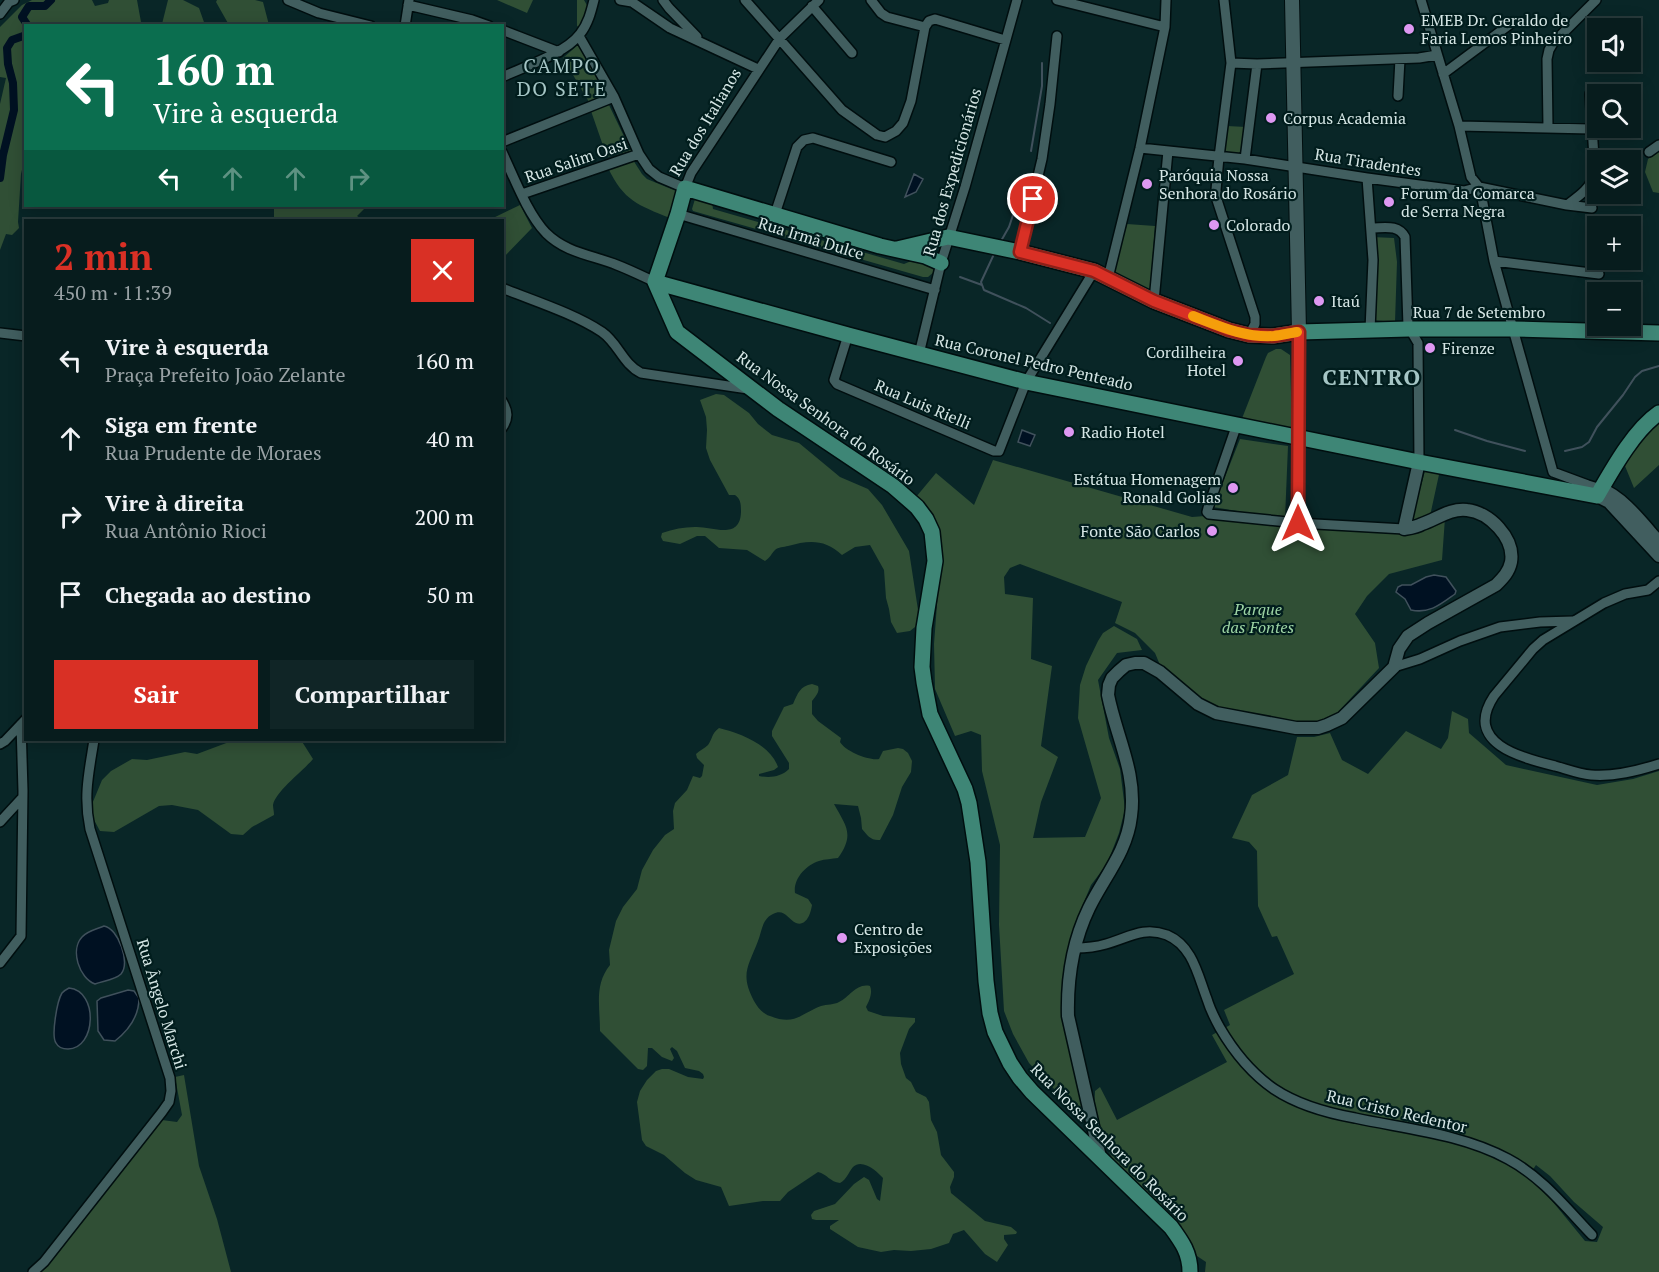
<!DOCTYPE html>
<html lang="pt">
<meta charset="utf-8">
<style>
body{margin:0;font-family:"PT Serif",serif;background:#102526;color:#f1f3f6;height:100vh;display:flex;flex-direction:column;font-size:22px;white-space:nowrap}
*{box-sizing:border-box;margin:0}
p{font-size:20px;color:#98a1a4}
.icon{flex:none;width:33px;height:33px;fill:none;stroke:currentColor;stroke-width:2;stroke-linecap:round;stroke-linejoin:round}
.map{position:relative;flex:1;overflow:hidden}
.drawer{position:absolute;left:24px;top:219px;width:480px;height:522px;display:flex;flex-direction:column;background:#071c1d;border-radius:0px;box-shadow:0 3px 15px #0003,0 0 0 2px #283a3b}
.drawer>*{flex:none}
.hud{position:absolute;left:24px;top:24px;width:480px;height:183px;border-radius:0px;box-shadow:0 3px 15px #0003,0 0 0 2px #283a3b;background:#0b6e4f;color:#fff;overflow:hidden}
.fabs{position:absolute;left:1587px;top:18px;display:grid;gap:12px}
.fabs a{display:grid;place-items:center;width:54px;height:54px;border-radius:0px;background:#071c1d;box-shadow:0 3px 15px #0003,0 0 0 2px #283a3b;font-size:30px}
.pin{position:absolute;display:grid;place-items:center;width:51px;height:51px;color:#fff;margin:-26px;border:3px solid #fff;border-radius:50%;box-shadow:0 2px 6px #0007}
.me{position:absolute;width:66px;margin:-33px;rotate:0deg;stroke-linejoin:round;filter:drop-shadow(0 0 4px #0008)}
.turn{display:flex;align-items:center;gap:21px;height:126px;padding:0 30px;font-size:27px}
.turn .icon{width:78px;height:78px;stroke-width:2.5}
.turn b{display:block;font-size:42px;line-height:51px}
.lanes{display:flex;align-items:center;height:57px;padding:0 30px;background:#0003;justify-content:center;gap:30px;direction:ltr}
.lanes .off{opacity:.35}
.round{display:grid;place-items:center;flex:none;width:63px;height:63px;border-radius:0px;background:#102526}
.summary{display:flex;align-items:center;justify-content:space-between;height:102px;padding:0 30px}
h1{font-size:36px;font-weight:800;line-height:45px;color:#d93025}
.primary-button{display:flex;gap:12px;margin-top:auto;padding:12px 30px}
.primary-button a{flex:1;height:69px;border-radius:0px;background:#d93025;color:#fff;font-size:24px;font-weight:800;line-height:69px;text-align:center}
.primary-button a+a{background:#102526;color:#f1f3f6}
ul{padding:0;list-style:none}
li{display:flex;align-items:center;gap:18px;height:78px;padding:0 30px}
li div{flex:1}
li b{display:block;font-size:22px}
li em{font-style:normal}
.map>svg:first-child{display:block}
.green{fill:#304f35;fill-rule:evenodd}
.water{fill:#012;stroke:#40515c;stroke-width:1.5}
.lines{fill:none;stroke-linecap:round;stroke-linejoin:round}
.stream{stroke:#40515c;stroke-width:2}
.canal{stroke:#012;stroke-width:8}
.minor-casing{stroke:#000e0f;stroke-width:12}
.tertiary-casing{stroke:#000e0f;stroke-width:15}
.secondary-casing{stroke:#000e0f;stroke-width:16}
.primary-casing{stroke:#000e0f;stroke-width:18}
.minor{stroke:#415e5f;stroke-width:9}
.tertiary{stroke:#415e5f;stroke-width:12}
.secondary{stroke:#415e5f;stroke-width:14}
.primary{stroke:#3e8676;stroke-width:15}
.route-casing{stroke:#8d1f18;stroke-width:15}
.route{stroke:#d93025;stroke-width:10}
.slow{stroke:#f59e0b;stroke-width:10}
.poi-dot{fill:#de98f2;stroke:#011d1d;stroke-width:2}
.labels{text-anchor:middle;stroke-width:4.5;stroke-linejoin:round;paint-order:stroke}
.poi-label{font-size:16px;fill:#d5e6e5;stroke:#011d1d;text-anchor:start}
.street-label{font-size:16px;fill:#d5e6e5;stroke:#011d1d}
.park-label{font-size:16px;font-style:italic;fill:#9dd4a4;stroke:#011d1d}
.quarter-label{font-size:20px;letter-spacing:1.5px;fill:#a5c5c5;stroke:#011d1d}
.district-label{font-size:22px;font-weight:bold;letter-spacing:1.5px;fill:#a5c5c5;stroke:#011d1d}
</style>
<div class="map">
<svg width="1659" height="1272" viewBox="0 0 1659 1272">
<rect width="100%" height="100%" fill="#092627"/>
<path class="green" d="M32,0h60l3,6 13,-3 1,-3h28l4,22 21,2 6,-24h15l16,8 6,17 -179,1v127l-5,21 -3,48 1,6 -7,7 -6,-1 -6,16v-146l6,-26 -6,-1v-50l22,-22z
M217,0h38l8,2 6,23h-40l-13,-23z
M497,0h36l-6,13z
M577,0h7l4,7 -7,21 -4,-2z
M579,44l28,50 -18,8 -26,-44z
M609,105l22,46 -24,6 -16,-46z
M1227,126l19,1 -3,29 -19,-2z
M1659,152v41l-6,-1 -8,-20 3,-13z
M633,160l9,14 5,5 29,12 1,4 -7,23c-32,-13 -46,-17 -62,-50z
M695,199l17,3 1,7 191,55 12,-5 18,8 1,4 -7,6h-5l-230,-66 -1,-2z
M520,205l12,23 -29,30 -1,-38h-13z
M274,206h93l-10,10 6,4h-89z
M1127,224l28,2 -5,64 -37,-14z
M1372,237l22,1 3,24 -2,60 -23,-2z
M1276,349h5l9,6 2,75 -51,-9 25,-64 2,-4z
M716,394l8,1 25,18 9,11 14,11 27,8 41,34 28,12 14,16 27,46 11,72 -10,8 -13,2 -6,-11 -2,-13 -3,-11 -2,-28 -14,-25 -15,2 -13,8c-17,-16 -33,-15 -54,-9 -4,1 -10,1 -13,4 -4,4 -5,8 -10,11l-18,-11 -28,-2 -14,-12h-8l-17,8 -17,-3 -2,-4 1,-4c11,-4 22,-6 33,-6 17,-1 45,14 46,-15 0,-7 0,-13 -6,-17h-6l-19,-35 -4,-12 1,-18 -1,-13 -6,-17z
M1659,422v43l-25,23 -9,-22 10,-18z
M1240,439l48,7 -3,73 -72,-12z
M993,460l199,57 13,-1 197,15 43,-13 -3,42 -53,14 -22,22 -12,18 20,29 4,25 -43,46 -16,7 -23,1 -76,-13 -19,-9 -42,-35 -5,-12 -20,-20 -20,-10 7,-21 -102,-38 -10,4 -6,9 1,17 28,4 -2,61 21,7 -11,80 17,11 -17,45 -8,36 52,-1 16,-39 -23,-80 2,-33 6,-19 12,-25 5,-8 11,-7 23,13 5,11 -25,3 -19,27 11,58 11,31 5,40 -6,24 -12,31 -16,21 -16,39 -11,46 -2,30 28,126 -61,-63 -16,-29 -9,-23 -5,-86 1,-80 -18,-74 -1,-36 -10,-4 -16,5 -20,-47 -1,-45 7,-93 -25,-54 20,-24 38,32z
M1426,467l14,3 -10,46 -15,5 -3,-2z
M812,684l6,2c2,6 -2,10 -6,15v13l6,7 23,17 -1,4c5,9 29,19 39,17l4,-8 15,-3 5,1 5,4 4,8 -1,11 -9,15 -9,28 -13,25c-9,1 -13,-5 -18,-11l-1,-11 -3,-12 -24,-2c12,22 21,30 4,54 -6,1 -13,1 -19,3 -13,4 -26,18 -24,32l13,6 4,6c-1,7 -5,22 -16,18 -8,-4 -12,-15 -23,-9 -11,5 -11,17 -15,27 -10,26 -18,33 -4,60 4,7 8,12 16,15 25,10 30,-2 51,-10 6,-2 13,-1 18,-4 11,-5 17,-19 31,-16 3,7 -1,15 -4,21l2,4 15,5 32,2v4l-6,7 -9,24 1,11 5,14 5,4 5,10 10,5 3,5 2,18 6,12 4,23 13,17v5l-4,10 1,6 34,28 26,6 6,5 -1,2 -12,1v4l4,6 -11,17 -12,-8 -21,-24 -11,4 -4,9 -18,6 -20,2 -17,-1 -13,2 -23,-5 -28,-18v-3l9,-6h-23l-4,-1 -1,-4 3,-4 21,-7 19,-20 10,-7 5,3 8,19 3,2 3,-23c-6,-7 -21,-20 -30,-11 -5,6 -6,12 -13,16 -10,-1 -13,-9 -22,-11l-30,20 -8,9h-17l-34,5 -8,-19 -25,-7 -11,-7 -21,-18 -18,-9 -4,-6 -5,-38 3,-11 7,-11 9,-9 6,-2h7l19,8 15,2 1,-2 -1,-3 -4,-3 -14,-3 -8,-17 -5,-4 -2,2 4,9 -2,3 -10,-4 -10,-9h-4l-1,18 -4,4 -5,-1 -38,-38c0,-25 -6,-46 10,-66l-1,-15 7,-29 7,-14 14,-18 5,-19 11,-20 12,-15 9,-6 -1,-18 2,-8 12,-13 6,-14 7,2 2,-2 2,-11 -7,-7 -1,-4c4,-4 8,-5 12,-9 5,-7 3,-11 11,-17 20,5 51,16 59,39l-4,3 -15,4v2c11,2 22,1 30,-7v-6l-17,-27v-5l12,-24 9,-3c5,-11 7,-18 19,-20z
M1452,711l16,8 1,14 37,32 91,20 36,-6 26,-8v501h-454l1,-10 -9,-6 -8,-11 -8,-20 -53,-49 -16,-18 -13,-26 -5,-20 1,-21 5,-4 17,33 110,-58 -15,-27 18,-10 -6,-15 70,-36 -17,-38 -5,1 -14,-31 -1,-55 -8,-9 -17,-4 20,-43 36,-20 9,-38h17l16,-4 12,27 26,14 38,-43 35,18 7,-11zM1536,1165l14,11 24,26 29,25 -6,15 -12,-1 -41,-50 -16,-14z
M246,740h55l12,19c-10,12 -38,33 -40,46 0,3 1,6 1,10l-22,12 -9,8 -12,-1 -33,-24 -26,-5 -13,1 -45,26 -14,-1 -6,-11 -4,-11 12,-29 9,-9 21,-12 15,1 38,-8 12,2 32,-12z
M184,1075l15,91 18,53 14,53h-192l6,-5 117,-147 15,2 5,-7 -7,-38z"/>
<path class="water" d="M914,174l9,5 -7,13 -11,5z
M1022,430l13,5 -5,11 -12,-4z
M1434,575l12,2 10,14 -1,3c-14,10 -25,20 -44,16l-6,-11 -9,-7 2,-5 4,-2h9l15,-8z
M104,926c14,2 27,37 17,48 -6,6 -18,7 -26,10 -16,-6 -25,-34 -13,-47 5,-6 15,-8 22,-11z
M69,988c30,3 27,61 -1,61 -5,0 -10,-2 -12,-6 -5,-7 1,-42 6,-50 3,-3 3,-3 7,-5z
M128,990l6,1 5,7c0,19 -10,32 -24,43l-11,-1 -6,-9 -1,-30 4,-3z"/>
<g class="lines">
<path class="stream" d="M1031,151l11,-65v-23
M1001,241l8,-14 6,-18
M994,254l-13,28 3,8 42,18 24,15
M960,277l22,8
M1455,430l32,11 38,10
M1565,451l17,-4 7,-5 8,-15 26,-32 12,-18 7,-6 17,-5"/>
<path class="canal" d="M28,26l-6,-9 7,-11h16l6,-6
M0,178l3,-23 11,-45 -1,-27 -5,-19 -1,-16 5,-8 14,-5"/>
<defs>
<path id="minor" d="M288,0l31,13 52,13
M620,0l12,2 38,26 88,41
M663,0l6,8 28,29
M745,0l97,110 35,25 8,2 11,-6 7,-8 8,-22 14,-74
M871,0l10,13 6,4 38,10
M1057,0l108,27
M1224,0l7,63 -12,94 -3,33 1,10 38,117v7l-6,11
M1421,0l38,126 12,51 8,10 3,11 12,63 59,211
M408,5l64,15 17,6
M812,6l40,47
M0,14l9,-12 5,-2
M405,26l4,-26
M925,27l4,-6 6,-2 70,21
M502,30l57,22
M579,36l35,61 25,57 10,15 10,8 26,11 6,-15 89,-135 39,-38
M1231,63l26,1 162,-6 18,-3
M1443,74l70,-52
M502,77c22,-10 64,-24 78,-43 8,-10 11,-22 14,-34
M1398,96l2,-37
M1459,126l132,3
M1548,127l-1,-68 2,-9 4,-7 43,-43
M502,142l112,-45
M1140,148l105,11 122,19 97,13 15,-4 88,18 25,3
M502,152c12,25 25,61 44,81 20,20 46,22 71,32 13,5 25,11 38,17
M1649,152l10,-7
M1245,159l12,-95
M1367,178l6,82 -3,70
M522,194l117,-40
M1567,205c12,-9 23,-16 28,-31l-5,-80
M678,214l257,76
M775,214l22,-67 7,-7 9,-2 78,24
M1371,228c13,0 27,-4 34,9l3,89 10,17 1,119
M1020,252l22,-93 8,-55 7,-68
M1494,261l105,13
M1108,278l32,-130 25,-121 1,-27
M502,288c32,13 71,25 100,44 16,11 21,32 39,41l107,16
M1154,301l14,-150
M0,333l26,3
M848,335l-14,45 3,4 157,67h5l27,-69 68,-111
M919,354l22,-91 24,-76 52,-187
M502,401c6,10 7,17 0,27
M1237,424l-29,84 -1,4 2,2 89,9 106,6
M1553,472l35,13 13,4
M1298,523l1,-191
M1659,581l-11,9 -23,4 -21,9 -61,37 -10,9 -39,47c-31,47 27,62 61,70 11,3 24,8 36,9 23,2 46,-4 68,-11
M1394,667l26,-8 40,-18 40,-14 40,-5 33,-1
M0,744l5,-3 21,-22
M0,822l22,-24
M1075,948c10,0 21,-1 31,-4 22,-6 37,-18 61,-9 26,11 31,41 40,64 3,10 8,20 13,29 14,24 31,45 54,61 24,16 53,24 81,29 51,11 107,16 153,41 34,18 58,49 84,76
M0,963l21,-27 2,-145 -2,-67
M33,1272l11,-10 118,-150 7,-10 2,-11 -1,-13 -80,-249c-7,-33 -1,-57 4,-89"/>
<path id="tertiary" d="M1601,489c22,8 42,35 58,53
M1597,496l12,6 50,54
M1100,1157l-32,-141c-1,-37 5,-75 21,-108 15,-31 38,-56 42,-92 6,-43 -15,-80 -23,-121l1,-10 3,-7 7,-7 7,-6 9,-2h9l16,9 38,32 18,9 80,15h22l9,-3 15,-7 52,-51 5,-18 9,-13 20,-13 68,-38c7,-7 13,-13 15,-23 4,-24 -22,-50 -44,-52 -17,-2 -30,9 -45,14 -5,3 -12,4 -18,5l15,-67"/>
<path id="secondary" d="M1292,0l7,332"/>
<path id="primary" d="M897,249l51,-12 72,15 74,19 60,30 75,29 20,5 24,1 26,-4 110,-3h104l146,4
M655,282l22,50 101,77 115,77 24,21 9,12 6,13 3,29 -11,67 -2,39 2,15 6,32 35,75 4,14 9,59 8,119 4,32 5,19 15,31 10,15 12,14 139,135c11,15 19,26 19,45
M655,282l193,53 178,47 393,80 178,34c15,-26 37,-66 62,-83
M655,282l23,-68 7,-26 195,58 45,10 16,7"/>
</defs>
<use href="#minor" class="minor-casing"/>
<use href="#tertiary" class="tertiary-casing"/>
<use href="#secondary" class="secondary-casing"/>
<use href="#primary" class="primary-casing"/>
<use href="#minor" class="minor"/>
<use href="#tertiary" class="tertiary"/>
<use href="#secondary" class="secondary"/>
<use href="#primary" class="primary"/>
</g>
<g class="lines">
<defs>
<path id="route" d="M1033,199l-13,53 74,19 60,30 75,29 20,5 24,1 26,-4 -1,191"/>
</defs>
<use href="#route" class="route-casing"/>
<use href="#route" class="route"/>
<path class="slow" d="M1193,316c26,10 52,22 81,20 8,-1 16,-3 23,-4"/>
</g>
<g class="poi-dot">
<circle cx="1409" cy="29" r="6"/>
<circle cx="1271" cy="118" r="6"/>
<circle cx="1147" cy="184" r="6"/>
<circle cx="1389" cy="202" r="6"/>
<circle cx="1214" cy="225" r="6"/>
<circle cx="1319" cy="301" r="6"/>
<circle cx="1430" cy="348" r="6"/>
<circle cx="1238" cy="361" r="6"/>
<circle cx="1069" cy="432" r="6"/>
<circle cx="1233" cy="488" r="6"/>
<circle cx="1212" cy="531" r="6"/>
<circle cx="842" cy="938" r="6"/>
</g>
<g class="labels">
<g class="poi-label">
<text x="1421" y="26">EMEB Dr. Geraldo de<tspan x="1421" dy="18">Faria Lemos Pinheiro</tspan></text>
<text x="1283" y="124">Corpus Academia</text>
<text x="1159" y="181">Paróquia Nossa<tspan x="1159" dy="18">Senhora do Rosário</tspan></text>
<text x="1401" y="199">Forum da Comarca<tspan x="1401" dy="18">de Serra Negra</tspan></text>
<text x="1226" y="231">Colorado</text>
<text x="1331" y="307">Itaú</text>
<text x="1442" y="354">Firenze</text>
<text x="1226" y="358" text-anchor="end">Cordilheira<tspan x="1226" dy="18">Hotel</tspan></text>
<text x="1081" y="438">Radio Hotel</text>
<text x="1221" y="485" text-anchor="end">Estátua Homenagem<tspan x="1221" dy="18">Ronald Golias</tspan></text>
<text x="1200" y="537" text-anchor="end">Fonte São Carlos</text>
<text x="854" y="935">Centro de<tspan x="854" dy="18">Exposições</tspan></text>
</g>
<g class="street-label">
<text transform="translate(705 122) rotate(-59)" y="6">Rua dos Italianos</text>
<text transform="translate(576 160) rotate(-19)" y="6">Rua Salim Oasi</text>
<text transform="translate(1368 162) rotate(9)" y="6">Rua Tiradentes</text>
<text transform="translate(952 172) rotate(-74)" y="6">Rua dos Expedicionários</text>
<text transform="translate(811 238) rotate(17)" y="6">Rua Irmã Dulce</text>
<text x="1479" y="318">Rua 7 de Setembro</text>
<text transform="translate(1034 362) rotate(13)" y="6">Rua Coronel Pedro Penteado</text>
<text transform="translate(923 404) rotate(23)" y="6">Rua Luis Rielli</text>
<text transform="translate(826 418) rotate(36)" y="6">Rua Nossa Senhora do Rosário</text>
<text transform="translate(162 1004) rotate(73)" y="6">Rua Ângelo Marchi</text>
<text transform="translate(1397 1111) rotate(13)" y="6">Rua Cristo Redentor</text>
<text transform="translate(1110 1142) rotate(45)" y="6">Rua Nossa Senhora do Rosário</text>
</g>
<g class="park-label">
<text x="1258" y="615">Parque<tspan x="1258" dy="18">das Fontes</tspan></text>
</g>
<g class="quarter-label">
<text x="562" y="73">CAMPO<tspan x="562" dy="23">DO SETE</tspan></text>
</g>
<g class="district-label">
<text x="1372" y="385">CENTRO</text>
</g>
</g>
</svg>
<div class="fabs">
<a><svg class="icon" aria-label="sound" viewBox="0 0 24 24"><path d="M4 9h4l5-4v14l-5-4H4zM17 9q2 3 0 6"/></svg></a>
<a><svg class="icon" aria-label="search" viewBox="0 0 24 24"><circle cx="10" cy="10" r="6"/><path d="M15 15l6 6"/></svg></a>
<a><svg class="icon" aria-label="layers" viewBox="0 0 24 24"><path d="M12 4l9 5-9 5-9-5zM3 14l9 5 9-5"/></svg></a>
<a>+</a>
<a>−</a>
</div>
<div class="pin" style="left:1033px;top:199px;background:#d93025"><svg class="icon" aria-label="arrive" viewBox="0 0 24 24"><path d="M6 21V4h12l-3 4 3 4H6"/></svg></div>
<svg class="me" style="left:1298px;top:523px" viewBox="-20 -20 40 40"><path d="M0-17L14 15 0 8-14 15z" fill="#d93025" stroke="#fff" stroke-width="4"/></svg>
<div class="hud">
<div class="turn"><svg class="icon" aria-label="left" viewBox="0 0 24 24"><path d="M17 20v-9H6M10 6l-5 5 5 5"/></svg><div><b>160 m</b>Vire à esquerda</div></div>
<div class="lanes"><svg class="icon" aria-label="left" viewBox="0 0 24 24"><path d="M17 20v-9H6M10 6l-5 5 5 5"/></svg><svg class="icon off" aria-label="ahead" viewBox="0 0 24 24"><path d="M12 20V5M6 11l6-6 6 6"/></svg><svg class="icon off" aria-label="ahead" viewBox="0 0 24 24"><path d="M12 20V5M6 11l6-6 6 6"/></svg><svg class="icon off" aria-label="right" viewBox="0 0 24 24"><path d="M7 20v-9h11M14 6l5 5-5 5"/></svg></div>
</div>
<section class="drawer">
<div class="summary"><div><h1>2 min</h1><p>450 m · 11:39</p></div><a class="round" style="background:#d93025;color:#fff"><svg class="icon" aria-label="close" viewBox="0 0 24 24"><path d="M6 6l12 12M18 6L6 18"/></svg></a></div>
<ul>
<li><svg class="icon" aria-label="left" viewBox="0 0 24 24"><path d="M17 20v-9H6M10 6l-5 5 5 5"/></svg><div><b>Vire à esquerda</b><p>Praça Prefeito João Zelante</p></div><em>160 m</em></li>
<li><svg class="icon" aria-label="ahead" viewBox="0 0 24 24"><path d="M12 20V5M6 11l6-6 6 6"/></svg><div><b>Siga em frente</b><p>Rua Prudente de Moraes</p></div><em>40 m</em></li>
<li><svg class="icon" aria-label="right" viewBox="0 0 24 24"><path d="M7 20v-9h11M14 6l5 5-5 5"/></svg><div><b>Vire à direita</b><p>Rua Antônio Rioci</p></div><em>200 m</em></li>
<li><svg class="icon" aria-label="arrive" viewBox="0 0 24 24"><path d="M6 21V4h12l-3 4 3 4H6"/></svg><div><b>Chegada ao destino</b></div><em>50 m</em></li>
</ul>
<div class="primary-button"><a>Sair</a><a>Compartilhar</a></div>
</section>
</div>
